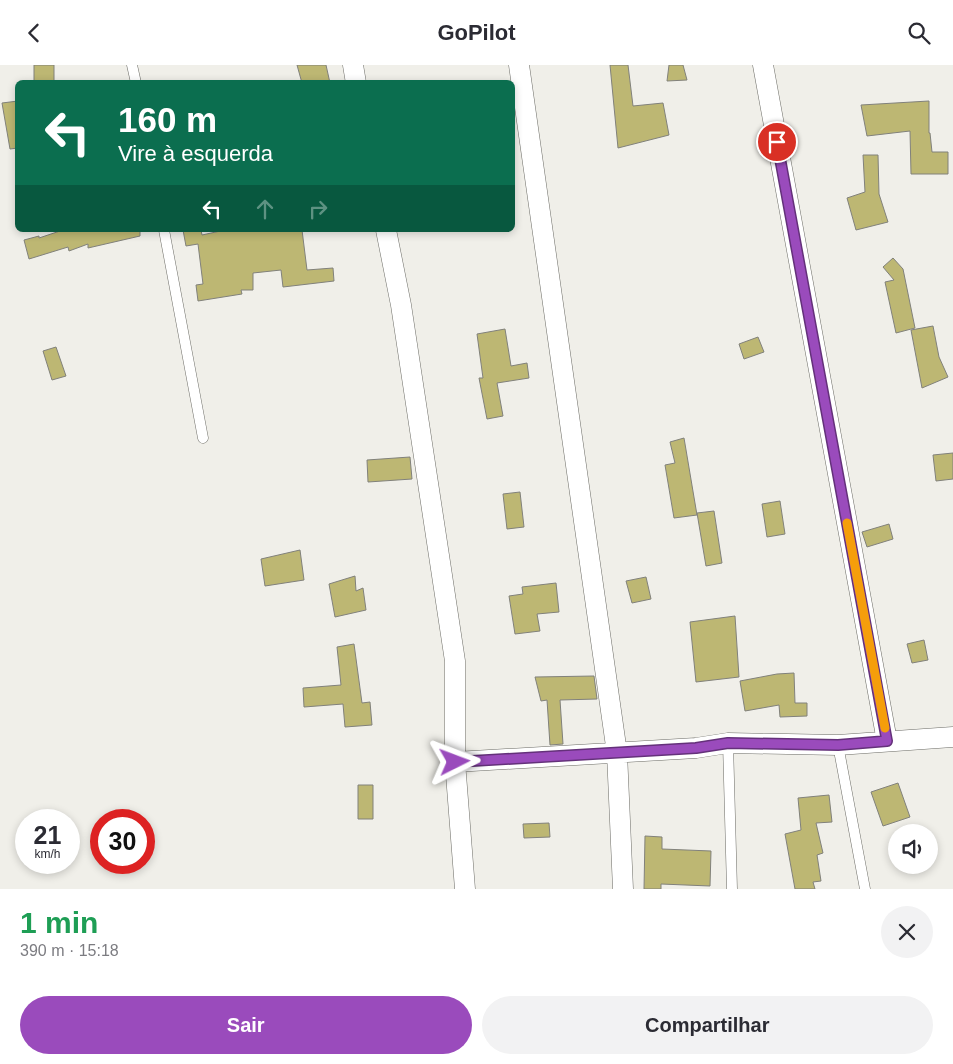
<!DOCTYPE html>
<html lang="pt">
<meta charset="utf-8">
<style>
body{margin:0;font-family:Helvetica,sans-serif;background:#f2f2f3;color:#2b2b33;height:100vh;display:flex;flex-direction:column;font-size:19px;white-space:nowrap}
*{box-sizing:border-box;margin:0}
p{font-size:16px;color:#7c7c81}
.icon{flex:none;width:28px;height:28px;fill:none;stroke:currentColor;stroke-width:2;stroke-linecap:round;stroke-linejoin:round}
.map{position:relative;height:824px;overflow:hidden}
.panel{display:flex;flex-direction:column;background:#fff;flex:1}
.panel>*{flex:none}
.hud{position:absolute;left:15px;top:15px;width:500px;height:152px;border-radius:8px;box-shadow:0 2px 8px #0003;background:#0b6e4f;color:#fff;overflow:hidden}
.tools{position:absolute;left:888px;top:759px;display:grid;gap:10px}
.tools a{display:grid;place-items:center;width:50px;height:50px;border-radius:50%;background:#fff;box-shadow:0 2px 8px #0003;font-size:25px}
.speed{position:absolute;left:15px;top:744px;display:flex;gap:10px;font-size:25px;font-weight:700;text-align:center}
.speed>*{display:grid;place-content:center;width:65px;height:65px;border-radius:50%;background:#fff;box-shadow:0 2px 8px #0003;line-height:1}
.speed small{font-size:12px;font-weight:400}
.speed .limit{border:8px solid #d22;background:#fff;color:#111}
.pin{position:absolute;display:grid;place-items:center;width:42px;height:42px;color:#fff;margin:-21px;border:2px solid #fff;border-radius:50%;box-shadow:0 1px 5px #0007}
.me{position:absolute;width:55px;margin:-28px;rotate:87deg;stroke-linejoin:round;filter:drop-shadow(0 0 4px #0008)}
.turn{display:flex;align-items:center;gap:18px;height:105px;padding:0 20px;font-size:22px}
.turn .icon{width:65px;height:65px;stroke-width:2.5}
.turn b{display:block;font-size:35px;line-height:42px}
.lanes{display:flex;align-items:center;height:48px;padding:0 20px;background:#0003;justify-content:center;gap:25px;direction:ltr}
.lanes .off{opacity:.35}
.round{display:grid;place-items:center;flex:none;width:52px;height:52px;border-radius:26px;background:#f2f2f3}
.overview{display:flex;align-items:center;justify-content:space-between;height:85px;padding:0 20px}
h1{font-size:30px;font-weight:700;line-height:38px;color:#1e9e55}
.action{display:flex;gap:10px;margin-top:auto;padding:10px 20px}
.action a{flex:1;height:58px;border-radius:30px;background:#9a4bbc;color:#fff;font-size:20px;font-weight:700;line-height:58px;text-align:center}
.action a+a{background:#f2f2f3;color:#2b2b33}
header{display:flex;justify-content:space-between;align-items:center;height:65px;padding:0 20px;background:#fff;font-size:22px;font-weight:700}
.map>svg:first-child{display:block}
.building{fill:#bdb773;stroke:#81817b}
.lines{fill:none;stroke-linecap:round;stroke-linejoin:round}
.service-casing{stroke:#6c6c66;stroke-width:11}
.minor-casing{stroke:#6c6c66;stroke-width:21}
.service{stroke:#fff;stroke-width:10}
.minor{stroke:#fff;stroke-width:20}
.route-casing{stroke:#64317a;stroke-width:12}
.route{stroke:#9a4bbc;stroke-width:9}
.slow{stroke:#f59e0b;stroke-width:9}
</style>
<header><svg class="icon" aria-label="back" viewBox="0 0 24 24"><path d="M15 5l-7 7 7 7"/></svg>GoPilot<svg class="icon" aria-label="search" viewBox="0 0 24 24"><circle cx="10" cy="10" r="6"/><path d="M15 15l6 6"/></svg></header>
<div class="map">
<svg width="953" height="824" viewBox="0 0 953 824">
<rect width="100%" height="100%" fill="#f0efe9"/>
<path class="building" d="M34,0h20v18h-20z
M297,0h29l4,18h-28z
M610,0h18l5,41 30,-3 6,32 -51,13z
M669,0h14l4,15 -20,1z
M18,36v47l-8,1 -8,-46z
M929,36v32h1l2,19h16v22h-37l-1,-43 -43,5 -6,-31z
M863,90h15l1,39 9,28 -32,8 -9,-32 18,-6z
M63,165h77v6l-52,12v-4l-19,7 -1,-4 -39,12 -5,-19 15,-4v2z
M183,165h18l1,5 23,-5h77l5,40 26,-2 1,13 -51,6 -2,-17 -28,3v17h-12l1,4 -44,7 -2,-16 7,-1 -5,-40 -12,2z
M893,193l10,11 12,59 -19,5 -11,-51 9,-2 -11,-13z
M933,261l6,31 9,20 -26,11 -11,-58z
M505,264l6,37 16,-3 2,15 -32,5 6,33 -16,3 -8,-41h4l-6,-44z
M758,272l6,15 -20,7 -5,-15z
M56,282l10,29 -14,4 -9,-29z
M684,373l13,77 -23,3 -9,-53 10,-2 -5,-21z
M953,388v26l-17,2 -3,-26z
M410,392l2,22 -44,3 -1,-22z
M520,427l4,35 -17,2 -4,-35z
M780,436l5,33 -18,3 -5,-33z
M714,446l8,52 -16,3 -9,-53z
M889,459l4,15 -26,8 -5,-15z
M300,485l4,30 -39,6 -4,-27z
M355,511l1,15 7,-3 3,22 -31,7 -6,-33z
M646,512l5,22 -19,4 -6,-22z
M556,518l3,29 -22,2 3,17 -25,3 -6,-38 14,-2 -1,-7z
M735,551l4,61 -43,5 -6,-60z
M924,575l4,20 -16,3 -5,-19z
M354,579l8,59 8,-1 2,23 -27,2 -2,-23 -39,3 -1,-19 38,-3 -4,-38z
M794,608l1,30h12v13l-27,1 -1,-12 -34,6 -5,-30 37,-7z
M594,611l3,23 -37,1 3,44 -13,1 -3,-45 -6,1 -6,-24z
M898,718l12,34 -27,9 -12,-34z
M358,720h15v34h-15z
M829,730l3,27 -16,1 7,30 -6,2 4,26 -8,1 2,7h-20l-10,-55 16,-4 -3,-32z
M549,758l1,14 -26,1 -1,-14z
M645,771l17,1v12l49,2 -1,35 -49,-2v5h-17z"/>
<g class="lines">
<defs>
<path id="service" d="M132,0l4,18
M164,165l39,208
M728,678l4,146
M838,680l27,144"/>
<path id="minor" d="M353,0l3,18
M519,0l98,688 6,136
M763,0l124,676
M386,165l15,75 54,356v101l10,127
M455,697l241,-14 32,-5 110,2 115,-8"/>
</defs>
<use href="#service" class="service-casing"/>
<use href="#minor" class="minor-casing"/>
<use href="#service" class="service"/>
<use href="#minor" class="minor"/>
</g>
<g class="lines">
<defs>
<path id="route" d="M455,697l241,-14 32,-5 110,2 49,-4 -110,-599"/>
</defs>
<use href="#route" class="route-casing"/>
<use href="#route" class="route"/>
<path class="slow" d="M847,458l38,205"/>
</g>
</svg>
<div class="tools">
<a><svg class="icon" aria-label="sound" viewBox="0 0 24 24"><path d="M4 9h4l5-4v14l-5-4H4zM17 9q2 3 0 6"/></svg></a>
</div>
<div class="speed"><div>21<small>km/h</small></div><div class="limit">30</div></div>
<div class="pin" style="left:777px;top:77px;background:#d93025"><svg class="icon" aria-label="arrive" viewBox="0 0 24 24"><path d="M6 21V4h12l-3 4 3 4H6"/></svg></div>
<svg class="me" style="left:455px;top:697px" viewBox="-20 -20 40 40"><path d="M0-17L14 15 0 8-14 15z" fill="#9a4bbc" stroke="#fff" stroke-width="4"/></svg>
<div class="hud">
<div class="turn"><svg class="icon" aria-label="left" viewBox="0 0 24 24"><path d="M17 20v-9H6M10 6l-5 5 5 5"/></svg><div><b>160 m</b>Vire à esquerda</div></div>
<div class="lanes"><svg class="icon" aria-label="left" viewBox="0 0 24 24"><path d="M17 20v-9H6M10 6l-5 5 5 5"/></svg><svg class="icon off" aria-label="ahead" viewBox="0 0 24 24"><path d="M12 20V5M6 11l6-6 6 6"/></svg><svg class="icon off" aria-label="right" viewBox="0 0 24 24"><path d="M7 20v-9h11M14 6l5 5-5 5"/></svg></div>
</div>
</div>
<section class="panel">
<div class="overview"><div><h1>1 min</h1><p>390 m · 15:18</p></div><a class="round"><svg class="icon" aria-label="close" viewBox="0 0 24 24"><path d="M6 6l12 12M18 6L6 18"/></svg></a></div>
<div class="action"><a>Sair</a><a>Compartilhar</a></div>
</section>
